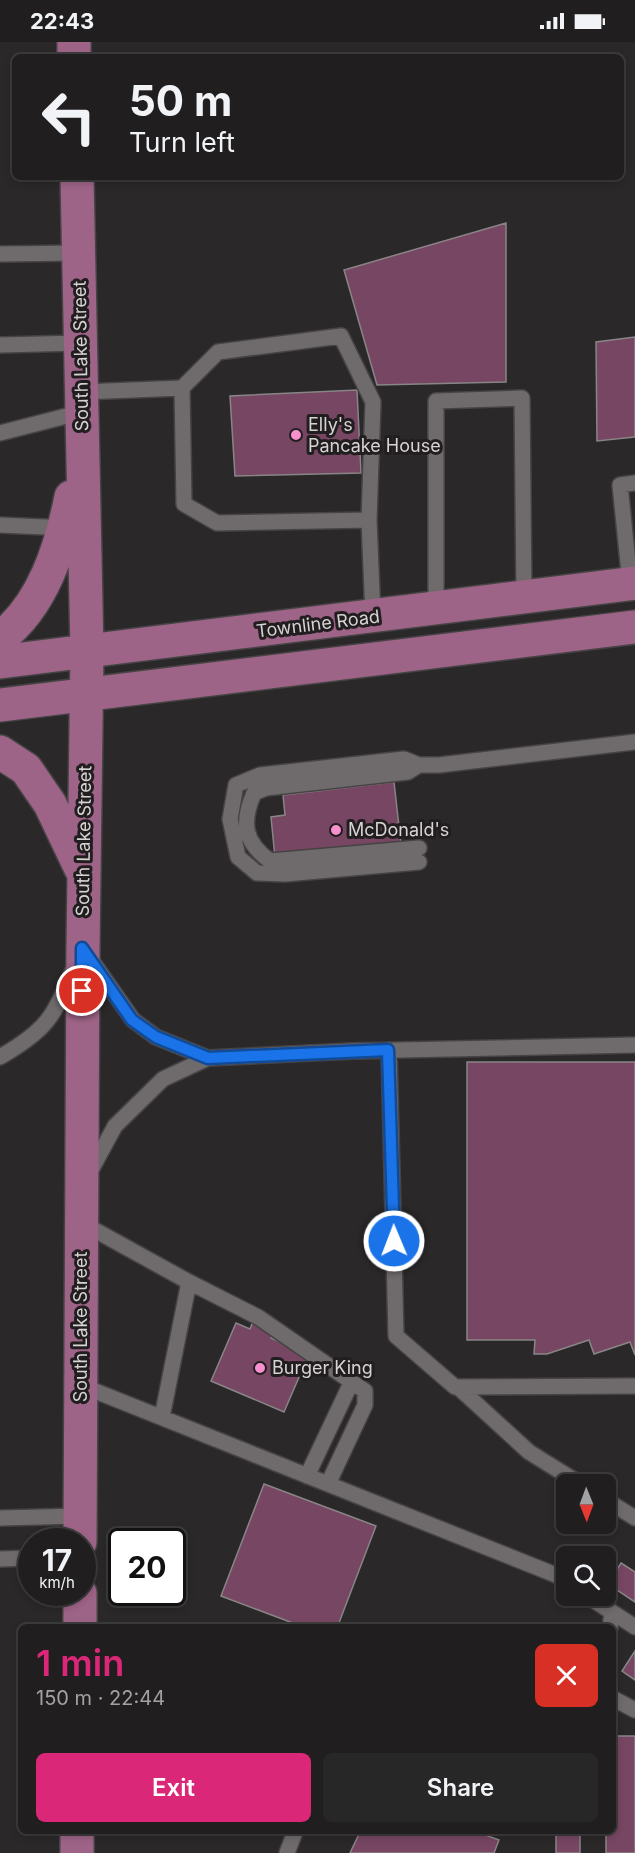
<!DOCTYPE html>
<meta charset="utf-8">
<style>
body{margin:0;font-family:Inter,sans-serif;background:#282728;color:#f1f3f6;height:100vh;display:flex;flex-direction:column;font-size:22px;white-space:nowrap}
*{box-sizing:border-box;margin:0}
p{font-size:20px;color:#a2a2a4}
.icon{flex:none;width:33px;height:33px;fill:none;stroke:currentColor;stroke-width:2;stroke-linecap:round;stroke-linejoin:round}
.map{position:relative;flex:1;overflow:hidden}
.panel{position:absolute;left:18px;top:1582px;width:598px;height:210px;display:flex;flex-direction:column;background:#201e1f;border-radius:9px;box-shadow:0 3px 9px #0003,0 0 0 2px #3d3c3d}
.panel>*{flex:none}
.hud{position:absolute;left:12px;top:12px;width:612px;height:126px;border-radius:9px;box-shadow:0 3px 9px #0003,0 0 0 2px #3d3c3d;background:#201e1f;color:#f1f3f6;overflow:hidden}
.needle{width:39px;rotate:179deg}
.buttons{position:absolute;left:556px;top:1432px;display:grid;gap:12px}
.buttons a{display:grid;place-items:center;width:60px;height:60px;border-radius:9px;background:#201e1f;box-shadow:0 3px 9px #0003,0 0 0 2px #3d3c3d;font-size:30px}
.speed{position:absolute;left:18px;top:1486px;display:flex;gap:12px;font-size:30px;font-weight:700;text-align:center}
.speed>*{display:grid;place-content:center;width:78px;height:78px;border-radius:50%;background:#201e1f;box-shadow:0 3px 9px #0003,0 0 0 2px #3d3c3d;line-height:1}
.speed small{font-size:15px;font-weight:400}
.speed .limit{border:3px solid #111;border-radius:9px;background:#fff;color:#111}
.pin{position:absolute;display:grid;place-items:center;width:51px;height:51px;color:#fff;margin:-26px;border:3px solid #fff;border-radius:50%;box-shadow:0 2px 6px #0007}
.me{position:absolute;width:66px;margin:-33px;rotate:359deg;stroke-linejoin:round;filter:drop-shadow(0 0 4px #0008)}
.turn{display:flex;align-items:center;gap:21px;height:126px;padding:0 18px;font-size:27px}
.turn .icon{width:78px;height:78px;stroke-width:2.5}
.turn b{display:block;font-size:42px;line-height:51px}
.round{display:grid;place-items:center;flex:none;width:63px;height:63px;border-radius:9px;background:#282728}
.headline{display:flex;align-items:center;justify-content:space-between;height:102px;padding:0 18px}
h1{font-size:36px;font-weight:600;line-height:45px;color:#db2777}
.action{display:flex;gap:12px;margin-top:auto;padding:12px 18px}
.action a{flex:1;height:69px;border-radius:9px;background:#db2777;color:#fff;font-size:24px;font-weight:600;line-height:69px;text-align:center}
.action a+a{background:#282728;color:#f1f3f6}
.status{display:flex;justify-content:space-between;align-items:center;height:42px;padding:0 30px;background:#201e1f;direction:ltr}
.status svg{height:16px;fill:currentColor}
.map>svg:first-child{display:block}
.building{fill:#774662;stroke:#898587;stroke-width:1.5}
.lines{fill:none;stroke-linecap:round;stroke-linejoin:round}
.service-casing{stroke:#464345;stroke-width:18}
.primary-casing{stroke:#464345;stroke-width:36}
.service{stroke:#6f6b6d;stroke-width:15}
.primary{stroke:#9e6487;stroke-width:33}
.route-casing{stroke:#114b97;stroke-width:15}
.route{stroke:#1a73e8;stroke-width:10}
.poi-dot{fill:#f790cd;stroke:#221e20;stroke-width:2}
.labels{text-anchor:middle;stroke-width:6;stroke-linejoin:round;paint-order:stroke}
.street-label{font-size:18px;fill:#d6d3d5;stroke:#221e20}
.poi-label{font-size:18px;fill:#d6d3d5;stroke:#221e20;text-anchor:start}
</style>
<div class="status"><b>22:43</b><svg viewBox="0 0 49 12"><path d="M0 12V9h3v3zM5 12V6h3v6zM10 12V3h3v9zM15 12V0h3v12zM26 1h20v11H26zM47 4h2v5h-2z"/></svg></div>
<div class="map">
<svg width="635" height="1811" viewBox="0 0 635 1811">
<rect width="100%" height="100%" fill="#2b2829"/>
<path class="building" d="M506,181v159l-129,3 -33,-115z
M635,295v100l-38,4 -1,-99z
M357,348l4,83 -126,3 -5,-80z
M394,740l7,62 -126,14 -4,-41 14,-2 -2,-20z
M467,1020h168v293l-5,-13 -36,12 -5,-14 -42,14h-13l1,-14h-68z
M253,1279l22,9 -4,8 38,16 -25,58 -73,-31 25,-58 14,6z
M264,1442l112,42 -39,102h-31l-85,-32z
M621,1521l14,9v30l-27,-18z
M635,1609v29l-13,-9z
M614,1694h21v117h-29v-21h8z
M360,1790h117l22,8 -5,13h-144z
M556,1790h24v21h-24z"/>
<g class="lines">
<defs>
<path id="service" d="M0,212l79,-1
M0,303l80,-2
M182,346l36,-36 123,-16 32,66 -4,118
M82,350l100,-4 2,116 33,19 152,-3 4,97
M0,391l82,-21
M0,483l67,3
M630,541l-10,-98 15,-2
M436,566v-207l86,-3 2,199
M419,806l-149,13c-26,-19 -29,-38 -16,-68l12,-5 142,-16 11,-7
M419,820l-134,12 -28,-1 -19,-16 -8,-38 6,-34 24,-10 144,-16 15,6h20l196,-23
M89,915l44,63 23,17 52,21
M389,1008l7,286 59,51 180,-1
M0,1015c45,-26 54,-39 73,-87
M90,1130l25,-46 48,-47 45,-21 144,-7 283,-6
M82,1181l107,59 -27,135
M189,1240l69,35 107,74v14l-37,79
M80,1343l476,190 11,7
M458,1345l71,65 53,33
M307,1434l45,-95
M606,1458l29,18
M0,1476l80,-2
M0,1517l32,-1
M587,1554l48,31
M610,1586l2,-16
M614,1657l21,11
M287,1811l8,-21"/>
<path id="primary" d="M74,0v15
M77,135l10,475 -4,296 -3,594
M0,596c43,-32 61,-91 71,-141
M0,620l635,-79
M0,663l635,-78
M0,710l26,17 24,35 31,65
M80,1586v-35
M77,1790v21"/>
</defs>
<use href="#service" class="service-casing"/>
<use href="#primary" class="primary-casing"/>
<use href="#service" class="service"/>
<use href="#primary" class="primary"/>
</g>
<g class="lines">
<defs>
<path id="route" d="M82,949v-43l50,72 24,17 52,21 180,-8 6,191"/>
</defs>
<use href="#route" class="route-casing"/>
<use href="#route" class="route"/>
</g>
<g class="poi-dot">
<circle cx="296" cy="393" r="6"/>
<circle cx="336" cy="788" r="6"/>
<circle cx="260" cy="1326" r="6"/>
</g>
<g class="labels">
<g class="street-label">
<text transform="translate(81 314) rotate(-91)" y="6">South Lake Street</text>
<text transform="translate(318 582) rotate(-7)" y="6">Townline Road</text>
<text transform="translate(84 799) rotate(-89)" y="6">South Lake Street</text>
<text transform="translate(81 1285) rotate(-90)" y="6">South Lake Street</text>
</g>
<g class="poi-label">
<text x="308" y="389">Elly's<tspan x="308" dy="21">Pancake House</tspan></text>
<text x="348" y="794">McDonald's</text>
<text x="272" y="1332">Burger King</text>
</g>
</g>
</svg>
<div class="buttons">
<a><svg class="needle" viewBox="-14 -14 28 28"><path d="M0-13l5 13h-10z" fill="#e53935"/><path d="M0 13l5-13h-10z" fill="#a2a2a4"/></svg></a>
<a><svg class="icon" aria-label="search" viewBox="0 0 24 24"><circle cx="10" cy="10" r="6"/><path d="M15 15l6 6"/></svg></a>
</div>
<div class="speed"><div>17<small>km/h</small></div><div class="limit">20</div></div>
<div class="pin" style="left:82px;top:949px;background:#d93025"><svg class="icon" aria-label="arrive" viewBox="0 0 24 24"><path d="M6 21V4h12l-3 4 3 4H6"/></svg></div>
<svg class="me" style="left:394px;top:1199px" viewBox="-20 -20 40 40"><circle r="17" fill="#1a73e8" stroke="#fff" stroke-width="3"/><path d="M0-11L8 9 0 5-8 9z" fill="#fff"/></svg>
<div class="hud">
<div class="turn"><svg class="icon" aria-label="left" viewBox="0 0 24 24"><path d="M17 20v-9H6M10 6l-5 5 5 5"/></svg><div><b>50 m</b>Turn left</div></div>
</div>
<section class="panel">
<div class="headline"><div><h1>1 min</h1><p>150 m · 22:44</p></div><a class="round" style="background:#d93025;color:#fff"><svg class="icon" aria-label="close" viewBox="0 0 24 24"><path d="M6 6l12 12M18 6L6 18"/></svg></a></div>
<div class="action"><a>Exit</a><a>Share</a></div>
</section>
</div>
